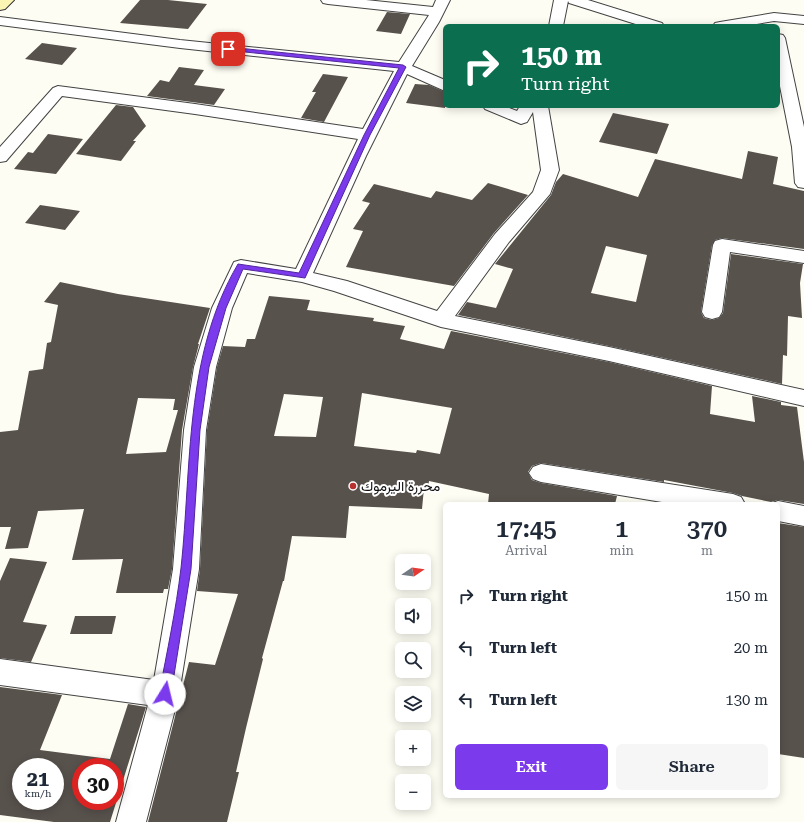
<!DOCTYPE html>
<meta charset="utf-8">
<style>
body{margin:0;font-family:"Roboto Serif",Vazirmatn,serif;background:#f6f6f7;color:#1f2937;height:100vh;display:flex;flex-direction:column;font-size:15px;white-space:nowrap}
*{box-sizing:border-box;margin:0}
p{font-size:13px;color:#747a83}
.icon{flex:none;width:22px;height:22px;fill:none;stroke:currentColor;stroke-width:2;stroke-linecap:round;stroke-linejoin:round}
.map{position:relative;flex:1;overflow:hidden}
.drawer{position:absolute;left:443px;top:502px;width:337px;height:296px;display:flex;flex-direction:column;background:#fff;border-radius:6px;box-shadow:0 2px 10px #0003}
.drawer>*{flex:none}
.guide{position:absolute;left:443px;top:24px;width:337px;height:84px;border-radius:6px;box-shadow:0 2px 10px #0003;background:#0b6e4f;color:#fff;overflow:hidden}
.needle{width:26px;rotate:77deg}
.tools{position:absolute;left:395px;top:554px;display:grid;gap:8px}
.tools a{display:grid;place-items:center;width:36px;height:36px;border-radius:6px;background:#fff;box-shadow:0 2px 10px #0003;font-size:20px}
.speed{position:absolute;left:12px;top:758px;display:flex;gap:8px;font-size:20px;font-weight:700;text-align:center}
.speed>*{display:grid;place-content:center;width:52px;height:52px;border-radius:50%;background:#fff;box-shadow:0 2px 10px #0003;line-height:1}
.speed small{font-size:10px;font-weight:400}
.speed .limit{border:6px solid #d22;background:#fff;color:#111}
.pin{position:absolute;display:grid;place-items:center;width:34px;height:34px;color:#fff;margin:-17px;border-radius:8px;box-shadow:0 2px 6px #0006}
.me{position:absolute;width:44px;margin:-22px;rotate:9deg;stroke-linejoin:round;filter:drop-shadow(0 0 3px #0008)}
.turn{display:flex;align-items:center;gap:14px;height:84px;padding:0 12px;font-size:18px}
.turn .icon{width:52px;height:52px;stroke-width:2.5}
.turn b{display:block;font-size:28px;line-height:34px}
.eta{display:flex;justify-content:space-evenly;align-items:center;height:68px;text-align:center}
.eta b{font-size:24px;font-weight:600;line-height:28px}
.action{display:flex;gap:8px;margin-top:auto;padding:8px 12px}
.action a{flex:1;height:46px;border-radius:6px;background:#7c3aed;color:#fff;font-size:16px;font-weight:600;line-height:46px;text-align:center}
.action a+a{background:#f6f6f7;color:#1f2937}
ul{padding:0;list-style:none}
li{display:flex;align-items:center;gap:12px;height:52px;padding:0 12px}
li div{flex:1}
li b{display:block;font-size:15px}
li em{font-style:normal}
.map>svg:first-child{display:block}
.building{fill:#58524d;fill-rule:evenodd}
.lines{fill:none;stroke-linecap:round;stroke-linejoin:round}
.street-casing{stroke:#434343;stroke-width:2}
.secondary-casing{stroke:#323232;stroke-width:2}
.street{fill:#fff;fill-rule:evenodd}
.secondary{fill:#faf5b3;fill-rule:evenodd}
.route{fill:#7c3aed;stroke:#51269a}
.poi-dot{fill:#b83030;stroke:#fff;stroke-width:1.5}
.labels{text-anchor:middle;stroke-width:4;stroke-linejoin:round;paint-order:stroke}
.poi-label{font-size:14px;fill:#101010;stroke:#fff;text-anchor:start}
</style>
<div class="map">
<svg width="804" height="822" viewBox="0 0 804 822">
<rect width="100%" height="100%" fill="#fefdf4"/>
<path class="building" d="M140,0h28l39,4 -19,25 -68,-6z
M387,12l23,2 -9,20 -25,-3z
M42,43l35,5 -15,17 -37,-6z
M179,67l25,3 -10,15 31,4 -11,16 -67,-9 13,-16 9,2z
M323,74l25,3 -24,45 -23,-4 15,-26h-4z
M415,84l14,1 16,7v16l-39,-5z
M116,105l17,2 13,19 -13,15h3l-15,20 -45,-7z
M613,113l56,11 -12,30 -58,-12z
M48,134l35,5 -27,35 -42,-5 14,-17 5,1z
M748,151l30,6 -5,27 31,7v58l-82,-11 -7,2 -3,5 -11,67 3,6 8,2 7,-2 4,-5 8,-59 72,10 -3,19 2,35 -14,-2 -1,40 -4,-1 -1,29 -173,-38 -151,-31 9,-13 29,6 17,-39 -18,-5 56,-69 5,-13 7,-8 75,23 17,-38 87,20zM606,246l41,9 -11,47 -45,-9z
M488,183l40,12 -34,38 -40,53 -108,-19 17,-36 -10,-2 17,-26 -8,-2 12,-17 57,14 5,-7 36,9z
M40,205l40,6 -15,19 -40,-7z
M60,282l58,12 92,14 -12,36h1l-6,23 -11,63 -10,139 -4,20h-4l-1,4h-47l7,-34 -51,1 12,-51 -46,2 -10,37 -23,1 6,-22h-11v-95l18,-2 11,-59 14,-2 4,-26 4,-1 7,-37 -14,-3zM138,398l37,1 -2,11h5l-12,42 -40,2z
M269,296l41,4 -3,10 67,8 -1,3 32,5 -5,13 44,10 7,-18 158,31 103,24 -2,28 45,8 -3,-26 29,6v3l16,2 7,55v42l-26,-4 -7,2 -29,-6 -9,-3 -69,-13v2l-123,-19 -9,3 -4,6 4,8 9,3 76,13 -2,8h-127l1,-10 -60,-13 -1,8 -4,-1 -2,21 -73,-3 -3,32 -54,-2 -8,45h-1l-21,77 1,1 -17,69 -10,44h3l-12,50h-79l41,-160 26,3 23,-71 -41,-3 3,-22 7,-139 10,-63 6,-21 22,1 2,-8h8zM362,393l90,15 -12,46 -23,-4 -1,3 -62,-7zM284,394l39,3 -7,40 -42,-1z
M778,523l26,4v231l-26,-4z
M10,558l37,4 -24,60 24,3 -16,37 -31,-4v-77z
M75,616h41l-4,18h-42z
M0,687l62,8 -22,55 70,9 18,-55 18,3 -36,115h-56l-54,-7zM21,767h34v34h-34zM81,767h34v34h-34z"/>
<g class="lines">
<defs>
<path id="street" d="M321,0h45l67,7 3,-7h14l-11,22 -27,44 33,14v11l-38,-17 -41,82 -53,117 34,8 90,30 58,-77 38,-42 8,-22 -8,-58 -6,10 -6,2 -36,-15 -2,-3h21l13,5 3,-5h28l11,64 -9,24 -41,48 -54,74 154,31 195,43v16l-195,-45 -168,-34 -107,-36 -32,-9 -55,-9 -15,35 -16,59 -10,63 -7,139 -20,125 -33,128h-30l32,-117 -148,-20v-26l154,21 19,-111 11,-139 10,-63 18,-59 22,-46 7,-2 55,9 62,-130 -163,-25 -133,-18 -56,65 -6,1v-15l53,-59 5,-2 137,18 168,25 31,-58 -214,-23 -180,-23v-8l180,23 219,22 30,-47 -101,-11 -5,-1z
M554,0h34l74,23 2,3h-22l-73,-23 -1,-2 -5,25h-14z
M774,13l30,3v8l-30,-3 -29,5h-32l2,-3 5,-1z
M778,34l5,1 2,3 19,89v61l-6,-1 -3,-4 -3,-36 -14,-71z
M722,239l82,12v12l-74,-11 -8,60 -3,5 -7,2 -7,-2 -3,-5 11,-67 2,-4z
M541,464l192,30 8,3 4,7h-71l-133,-22 -8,-3 -4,-6 4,-6z
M778,501l26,5v20l-26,-5v-17h-8z"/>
<path id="secondary" d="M0,0h14l-9,9 -5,1z"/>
</defs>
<use href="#street" class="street-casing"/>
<use href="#secondary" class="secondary-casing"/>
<use href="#street" class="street"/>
<use href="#secondary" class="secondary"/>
</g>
<path class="route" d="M228,47l175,18 3,2 -36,68 -65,143 -62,-9 -17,39 -17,59 -9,63 -9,139 -20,125 -2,4 -4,1 -4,-1 -2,-4c8,-42 17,-84 22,-126 11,-102 3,-212 57,-304l61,9 65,-138 35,-67 -173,-18 -1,-1z"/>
<circle class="poi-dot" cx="353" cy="486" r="4"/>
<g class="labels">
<g class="poi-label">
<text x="361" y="491">محررة اليرموك</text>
</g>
</g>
</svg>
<div class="tools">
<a><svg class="needle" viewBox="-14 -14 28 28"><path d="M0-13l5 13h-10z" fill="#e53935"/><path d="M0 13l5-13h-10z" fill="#747a83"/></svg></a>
<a><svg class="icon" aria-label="sound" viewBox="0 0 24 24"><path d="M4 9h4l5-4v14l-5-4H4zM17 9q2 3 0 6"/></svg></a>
<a><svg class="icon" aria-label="search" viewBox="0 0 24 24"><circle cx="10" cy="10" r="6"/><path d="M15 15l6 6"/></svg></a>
<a><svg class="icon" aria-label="layers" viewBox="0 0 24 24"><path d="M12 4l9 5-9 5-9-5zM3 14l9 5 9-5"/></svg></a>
<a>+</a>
<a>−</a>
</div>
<div class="speed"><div>21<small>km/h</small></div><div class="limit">30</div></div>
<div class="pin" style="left:228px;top:49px;background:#d93025"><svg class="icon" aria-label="arrive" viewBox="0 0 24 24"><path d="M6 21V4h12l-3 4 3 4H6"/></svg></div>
<svg class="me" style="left:165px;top:694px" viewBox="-20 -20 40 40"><circle r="19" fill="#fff"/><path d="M0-13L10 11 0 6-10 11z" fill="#7c3aed"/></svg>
<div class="guide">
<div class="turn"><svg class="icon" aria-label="right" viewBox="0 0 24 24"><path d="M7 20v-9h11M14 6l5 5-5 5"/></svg><div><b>150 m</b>Turn right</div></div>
</div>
<section class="drawer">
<div class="eta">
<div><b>17:45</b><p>Arrival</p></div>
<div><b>1</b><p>min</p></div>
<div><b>370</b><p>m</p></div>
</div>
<ul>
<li><svg class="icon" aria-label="right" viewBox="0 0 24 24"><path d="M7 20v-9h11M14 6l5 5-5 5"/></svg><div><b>Turn right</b></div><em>150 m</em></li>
<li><svg class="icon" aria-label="left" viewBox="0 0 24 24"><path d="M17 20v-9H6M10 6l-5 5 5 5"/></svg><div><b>Turn left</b></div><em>20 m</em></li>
<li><svg class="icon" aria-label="left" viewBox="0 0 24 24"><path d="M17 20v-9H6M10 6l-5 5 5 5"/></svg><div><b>Turn left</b></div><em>130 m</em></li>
</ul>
<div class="action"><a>Exit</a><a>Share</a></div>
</section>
</div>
